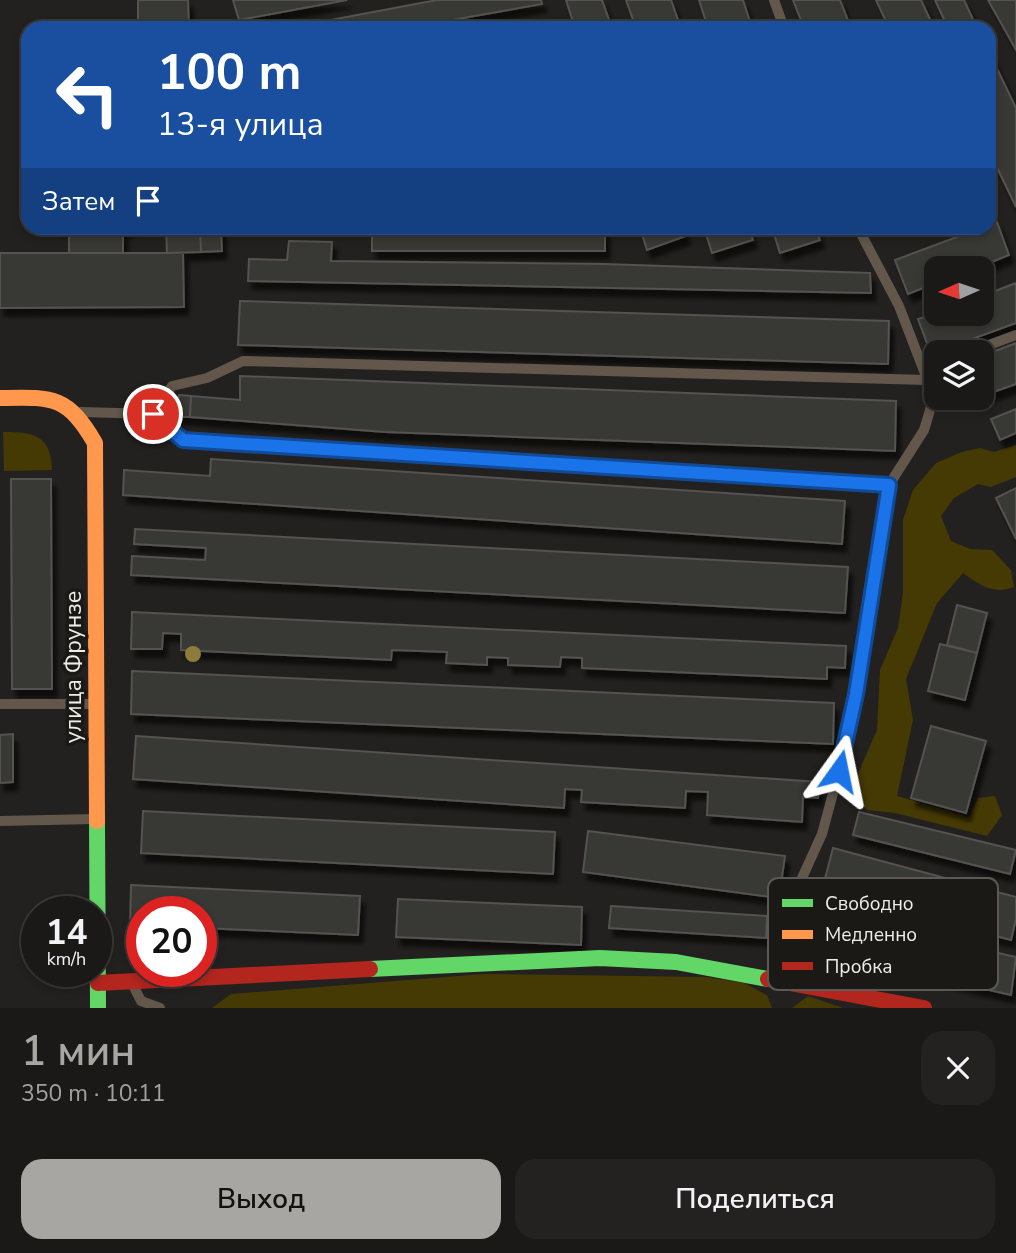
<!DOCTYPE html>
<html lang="ru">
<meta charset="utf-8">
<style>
body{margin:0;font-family:"Nunito Sans",sans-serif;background:#232220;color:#f1f3f6;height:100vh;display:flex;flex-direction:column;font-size:26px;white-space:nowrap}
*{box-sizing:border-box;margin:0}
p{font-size:23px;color:#9fa0a1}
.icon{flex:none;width:38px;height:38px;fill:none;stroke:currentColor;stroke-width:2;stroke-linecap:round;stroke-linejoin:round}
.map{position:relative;height:1008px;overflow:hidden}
.sheet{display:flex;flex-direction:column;background:#1a1917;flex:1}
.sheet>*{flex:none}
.hud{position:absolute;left:21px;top:21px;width:975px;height:214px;border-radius:21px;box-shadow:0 4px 10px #0003,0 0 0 2px #383836;background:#1a4fa0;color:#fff;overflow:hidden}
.needle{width:46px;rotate:267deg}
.controls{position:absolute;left:924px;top:256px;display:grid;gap:14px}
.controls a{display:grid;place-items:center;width:70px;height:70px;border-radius:14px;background:#1a1917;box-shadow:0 4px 10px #0003,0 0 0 2px #383836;font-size:35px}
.speed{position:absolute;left:21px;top:896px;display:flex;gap:14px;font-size:35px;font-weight:700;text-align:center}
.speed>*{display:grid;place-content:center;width:91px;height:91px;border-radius:50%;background:#1a1917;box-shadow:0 4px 10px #0003,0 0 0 2px #383836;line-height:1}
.speed small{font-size:18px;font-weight:400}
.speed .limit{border:10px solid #d22;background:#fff;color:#111}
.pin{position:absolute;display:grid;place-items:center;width:60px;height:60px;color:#fff;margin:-30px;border:4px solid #fff;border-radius:50%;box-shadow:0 2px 7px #0007}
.me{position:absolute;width:77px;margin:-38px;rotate:12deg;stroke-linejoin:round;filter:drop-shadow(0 0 5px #0008)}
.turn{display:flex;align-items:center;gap:24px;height:147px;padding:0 21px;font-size:32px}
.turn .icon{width:91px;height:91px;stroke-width:2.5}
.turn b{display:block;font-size:49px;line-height:60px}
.then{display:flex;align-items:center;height:66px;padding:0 21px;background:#0003;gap:14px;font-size:26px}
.round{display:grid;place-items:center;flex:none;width:74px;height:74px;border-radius:21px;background:#232220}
.summary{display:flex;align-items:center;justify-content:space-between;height:119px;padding:0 21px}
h1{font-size:42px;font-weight:600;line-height:52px;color:#a7a6a3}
.action{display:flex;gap:14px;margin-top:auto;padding:14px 21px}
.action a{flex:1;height:80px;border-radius:21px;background:#a7a6a3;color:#111;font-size:28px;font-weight:600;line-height:80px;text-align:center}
.action a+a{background:#232220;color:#f1f3f6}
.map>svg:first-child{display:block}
.green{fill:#463a04}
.building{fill:#383836;stroke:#545250;stroke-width:2;filter:url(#shadow)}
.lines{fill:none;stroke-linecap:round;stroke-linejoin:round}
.lane{stroke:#62574a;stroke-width:10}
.fast{stroke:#63d668;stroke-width:16}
.slow{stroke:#ff974d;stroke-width:16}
.jam{stroke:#b3261e;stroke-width:16}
.tree{fill:#8d7c3c}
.route-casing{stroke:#114b97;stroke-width:18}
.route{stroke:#1a73e8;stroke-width:12}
.labels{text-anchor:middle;stroke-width:7;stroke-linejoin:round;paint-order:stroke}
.street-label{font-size:23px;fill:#eeedea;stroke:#1a1915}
.key{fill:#1a1915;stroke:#5a5955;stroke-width:2}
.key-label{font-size:19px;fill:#eeedea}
</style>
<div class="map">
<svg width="1016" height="1008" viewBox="0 0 1016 1008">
<defs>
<filter id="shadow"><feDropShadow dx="4.5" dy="8" stdDeviation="2" flood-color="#0009"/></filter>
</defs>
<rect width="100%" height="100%" fill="#22211f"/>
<path class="green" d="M3,432c31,0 48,3 49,38l-48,1z
M1016,445v32l-25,10 -13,-3 -24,14 -13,18 10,25 19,8 22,1 19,20 3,17c-21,8 -34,-2 -51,-14l-26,30 -31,76 7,41 -16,76 72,21 9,-19 17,-2 7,19 -15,21 -92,-23 -28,-3 -11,-14 1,-20 20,-46 3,-60 18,-42 5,-35v-73l10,-30 23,-27 26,-11 18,-4 14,4z
M483,974l223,3 38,6 23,12 5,13h-560l19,-14z
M808,996l35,12h-51z"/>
<path class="building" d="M138,0h50l1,28h-51z
M233,0h114l-108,20z
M437,0h104l1,4 -135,24h-119z
M566,0h36l10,28h-37z
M626,0h45l10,28h-45z
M699,0h44l9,28h-44z
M793,0h47l11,28h-47z
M876,0h45l13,28h-45z
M935,0h29l13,28h-29z
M988,0h28v50z
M551,24l1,4h-29z
M989,52l27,56v99l-27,-56z
M997,222l12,33 -32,13h-41v15l-28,11 -13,-34 86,-32h8z
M57,228h72v1z
M166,228h34l1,24 -34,1z
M200,228h21l1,23 -21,1z
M640,228h43l3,8 -39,14z
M704,228h44l5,12 -41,13z
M772,228h44l4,12 -40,13z
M69,229h54v24h-54z
M372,229h233v22h-233z
M289,241l43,1 -1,19 273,3 266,9 1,20 -623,-12 1,-22 38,1z
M0,253h183l1,54 -184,1z
M1016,283v40l-85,31 -13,-35 18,-6h46v-17z
M240,301l649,20 -1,43 -650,-19z
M1016,343v41l-34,12v-40z
M240,376l656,25 -1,50 -510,-19 -195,-15 1,-21 49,4z
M179,395l12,1 -1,21h-13z
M1016,409v24l-16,7 -9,-21z
M211,459l634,42 -3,43 -719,-49 1,-25 86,6z
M11,479h40l1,210h-40z
M1016,488v51l-20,-41z
M135,529l713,38 -3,46 -714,-38 1,-19 73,4 1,-12 -72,-4z
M957,605l30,8 -10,40 -30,-8z
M132,612l714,34 -1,22 -18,-1v12l-245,-11v-10l-21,-1 -1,10 -52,-2v-7l-21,-1v8l-41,-2 1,-11 -55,-2 -1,10 -210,-10v-16l-18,-1 -1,16h-31z
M940,644l37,9 -12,47 -37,-9z
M132,671l702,32 -1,41 -702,-30z
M931,726l55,15 -20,72 -55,-15z
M13,734v48l-13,1v-48z
M136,736l683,46 -1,16 -15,-1 -1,25 -95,-7 1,-23 -22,-1 -1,17 -104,-6 1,-12 -17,-1 -1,19 -431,-29z
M143,811l412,21 -2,42 -412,-21z
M859,812l157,38 -6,24 -157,-39z
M588,831l197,25 -6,42 -196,-26z
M833,848l183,49v22l-5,21 -189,-50z
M131,885l229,11 -2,39 -157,-7v-16h-59v13h-12z
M398,899l184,8 -1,38 -185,-8z
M611,906l156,10 -1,22 -157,-10z
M818,912l198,45 -5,38 -201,-46z"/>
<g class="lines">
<path class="lane" d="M774,0l10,28
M970,352l46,-17
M81,412l72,2 19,-28 35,-8 36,-17 684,19 9,-8
M153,414l30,26 706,45
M0,704h94
M0,821l95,-2
M774,978l18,-78 30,-66 17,-63 17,-77 33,-209 35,-55 10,-33 -35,-91 -41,-78
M133,985l8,16 19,7"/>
<path class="fast" d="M97,821l1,187
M370,969l230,-11 76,4 92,17"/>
<path class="slow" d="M0,398c52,-1 67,-3 95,45l2,378"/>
<path class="jam" d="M768,979l156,29
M98,983l272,-14"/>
</g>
<circle class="tree" cx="193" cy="654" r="8"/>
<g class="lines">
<defs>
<path id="route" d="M153,414l30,26 706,45 -33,209 -17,77"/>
</defs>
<use href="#route" class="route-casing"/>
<use href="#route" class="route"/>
</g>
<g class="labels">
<g class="street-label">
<text transform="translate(73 667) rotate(-90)" y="8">улица Фрунзе</text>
</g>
</g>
<rect x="768" y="878" width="230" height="112" rx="10" class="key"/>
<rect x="782" y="899" width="31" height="8" fill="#63d668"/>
<rect x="782" y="930" width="31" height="9" fill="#ff974d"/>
<rect x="782" y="962" width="31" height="8" fill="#b3261e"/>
<g class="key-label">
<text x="825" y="910">Свободно</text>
<text x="825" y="941">Медленно</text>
<text x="825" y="973">Пробка</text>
</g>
</svg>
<div class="controls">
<a><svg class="needle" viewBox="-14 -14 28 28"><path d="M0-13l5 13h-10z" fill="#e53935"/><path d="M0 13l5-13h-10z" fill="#9fa0a1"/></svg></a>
<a><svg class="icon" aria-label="layers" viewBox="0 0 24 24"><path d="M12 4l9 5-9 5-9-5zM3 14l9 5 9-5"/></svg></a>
</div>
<div class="speed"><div>14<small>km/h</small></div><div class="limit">20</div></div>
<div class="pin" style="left:153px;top:414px;background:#d93025"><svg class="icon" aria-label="arrive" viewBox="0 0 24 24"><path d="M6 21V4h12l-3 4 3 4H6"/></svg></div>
<svg class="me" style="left:839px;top:771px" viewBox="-20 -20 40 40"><path d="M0-17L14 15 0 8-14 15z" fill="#1a73e8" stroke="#fff" stroke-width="4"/></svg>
<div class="hud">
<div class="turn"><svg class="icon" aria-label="left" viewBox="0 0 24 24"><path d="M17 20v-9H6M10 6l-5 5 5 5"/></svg><div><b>100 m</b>13-я улица</div></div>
<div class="then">Затем<svg class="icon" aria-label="arrive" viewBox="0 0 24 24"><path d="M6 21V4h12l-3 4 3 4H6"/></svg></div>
</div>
</div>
<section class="sheet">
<div class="summary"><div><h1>1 мин</h1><p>350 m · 10:11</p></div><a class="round"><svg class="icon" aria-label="close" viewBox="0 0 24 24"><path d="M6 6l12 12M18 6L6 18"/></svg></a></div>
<div class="action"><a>Выход</a><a>Поделиться</a></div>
</section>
